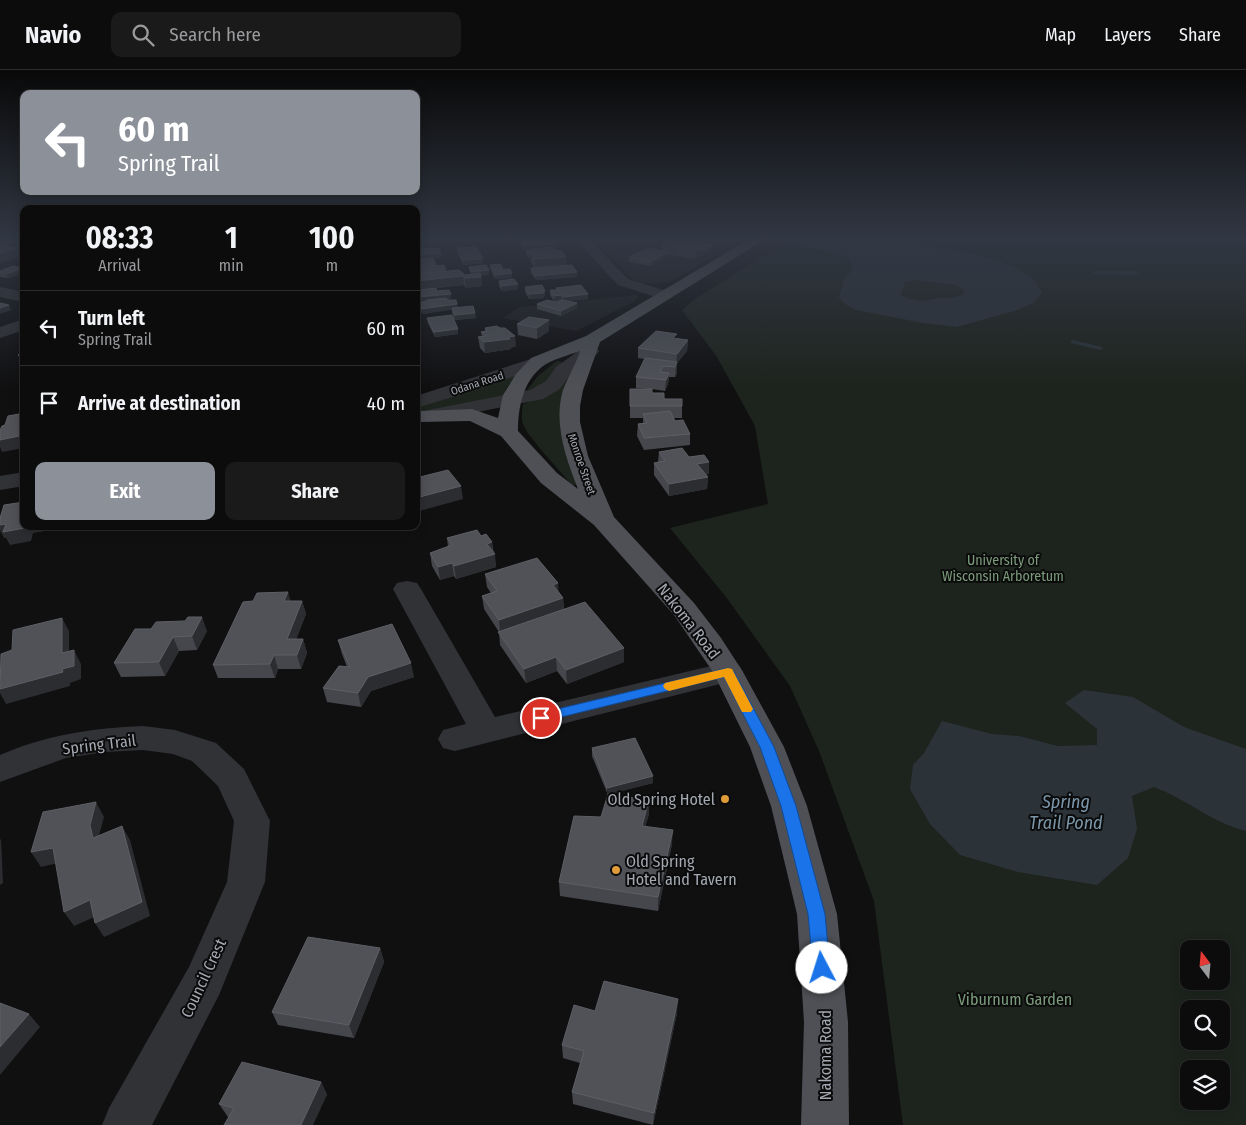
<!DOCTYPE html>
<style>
body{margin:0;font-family:"Fira Sans Condensed",sans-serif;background:#1a1a1b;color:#f1f3f6;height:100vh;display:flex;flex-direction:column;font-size:19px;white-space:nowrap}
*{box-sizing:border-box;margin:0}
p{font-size:16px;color:#9a9b9d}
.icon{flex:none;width:28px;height:28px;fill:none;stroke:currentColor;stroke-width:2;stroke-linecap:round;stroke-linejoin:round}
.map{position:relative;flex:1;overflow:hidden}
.drawer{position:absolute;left:20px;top:135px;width:400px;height:325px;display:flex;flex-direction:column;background:#0c0c0d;border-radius:10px;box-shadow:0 2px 12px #0003,0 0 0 1px #2c2c2e}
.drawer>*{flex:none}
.hud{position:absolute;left:20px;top:20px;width:400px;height:105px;border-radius:10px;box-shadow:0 2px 12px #0003,0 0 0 1px #2c2c2e;background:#8c9099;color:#fff;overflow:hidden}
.needle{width:32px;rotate:344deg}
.fabs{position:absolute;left:1180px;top:870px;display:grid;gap:10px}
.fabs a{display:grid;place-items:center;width:50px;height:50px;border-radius:10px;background:#0c0c0d;box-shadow:0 2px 12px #0003,0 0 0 1px #2c2c2e;font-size:25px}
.pin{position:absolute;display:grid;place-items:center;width:42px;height:42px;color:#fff;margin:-21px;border:2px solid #fff;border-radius:50%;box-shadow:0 1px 5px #0007}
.me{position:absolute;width:55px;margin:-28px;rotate:355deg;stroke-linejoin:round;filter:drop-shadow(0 0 4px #0008)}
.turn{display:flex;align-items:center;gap:18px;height:105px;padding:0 15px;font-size:22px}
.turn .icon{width:65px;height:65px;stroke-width:2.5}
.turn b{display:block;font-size:35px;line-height:42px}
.eta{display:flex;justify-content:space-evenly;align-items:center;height:85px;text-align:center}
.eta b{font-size:30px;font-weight:700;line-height:35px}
.button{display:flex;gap:10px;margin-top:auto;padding:10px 15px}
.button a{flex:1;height:58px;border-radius:10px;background:#8c9099;color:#fff;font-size:20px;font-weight:700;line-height:58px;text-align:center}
.button a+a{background:#1a1a1b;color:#f1f3f6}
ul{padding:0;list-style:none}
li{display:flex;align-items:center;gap:15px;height:75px;padding:0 15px;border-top:1px solid #2c2c2e}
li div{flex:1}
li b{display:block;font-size:19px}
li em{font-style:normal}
header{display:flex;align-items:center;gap:30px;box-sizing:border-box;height:70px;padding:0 25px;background:#0c0c0d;border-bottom:1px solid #2c2c2e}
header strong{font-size:24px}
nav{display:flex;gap:28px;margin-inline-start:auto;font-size:18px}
.search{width:350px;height:45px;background:#1a1a1b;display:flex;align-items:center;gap:12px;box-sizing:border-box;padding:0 18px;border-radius:10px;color:#9a9b9d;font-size:19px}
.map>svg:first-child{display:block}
.built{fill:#1c1c1e}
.green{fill:#1d241d;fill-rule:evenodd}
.water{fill:#2b3339;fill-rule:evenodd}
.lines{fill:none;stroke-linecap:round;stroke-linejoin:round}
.stream{fill:#2b3339;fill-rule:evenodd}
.minor{fill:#313236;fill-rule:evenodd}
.major{fill:#4e5055;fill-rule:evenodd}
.wall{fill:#46474c}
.shaded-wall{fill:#2c2d30}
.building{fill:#505257;stroke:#5d5f65}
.route{fill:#1a73e8;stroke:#114b97}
.slow{fill:#f59e0b}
.poi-dot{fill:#e09c39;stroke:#0b0b0c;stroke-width:2}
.labels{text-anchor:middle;stroke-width:4;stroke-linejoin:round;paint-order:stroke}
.far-street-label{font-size:11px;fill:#a3a8b1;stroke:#0b0b0c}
.park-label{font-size:14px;fill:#7b9b7b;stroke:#0b0b0c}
.near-street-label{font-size:16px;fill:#a3a8b1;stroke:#0b0b0c}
.near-poi-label{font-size:16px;fill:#a3a8b1;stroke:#0b0b0c;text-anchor:end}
.near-park-label{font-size:16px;fill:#7b9b7b;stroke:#0b0b0c}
.near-water-label{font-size:18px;font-style:italic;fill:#7c97aa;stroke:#0b0b0c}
</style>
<header>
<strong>Navio</strong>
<div class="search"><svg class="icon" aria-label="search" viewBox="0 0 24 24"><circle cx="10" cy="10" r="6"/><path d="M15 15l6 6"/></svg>Search here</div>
<nav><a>Map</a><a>Layers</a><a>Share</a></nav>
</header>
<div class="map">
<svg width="1246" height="1055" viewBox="0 0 1246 1055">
<rect width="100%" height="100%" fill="#101011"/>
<path class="built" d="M594,170h147l-69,41 -15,3 -15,-1 -10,-4z
M636,225l2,2 -5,5 -57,29 -73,-13 16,-11z"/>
<path class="green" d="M789,170h457v885h-343l-29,-224 -55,-150 -29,-65 -64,-89 -56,-69 98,-24 -13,-78 -38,-69 -35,-47 13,-11zM1189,879h32v32h-32zM1189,939h32v32h-32zM1189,999h32v32h-32z
M557,291l5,1c-9,14 -19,28 -36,29l12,-15z
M575,294c-6,20 -16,40 -15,61 0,19 13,41 20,59l-8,1c-10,-12 -46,-50 -49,-61 -2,-6 -1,-14 0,-20l28,-10z
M517,304l-11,15 -4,10 -86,14v-6z"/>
<path class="water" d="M827,170c19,3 38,0 57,2 39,2 121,11 150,38 3,3 6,9 8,13l-9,10 -19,8 -58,16 -33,-4 -67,-13 -11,-6 -6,-6 5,-19 9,-10 -4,-10 -11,-5 -41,-10 -4,-3zM915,210l40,5 9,5v4c-9,5 -15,3 -24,4 -17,3 -22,5 -39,-3l4,-13z
M1084,620l49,7 51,30 62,22v82c-33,-8 -60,-32 -92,-44l-22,9 5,33 -9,29 -31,27 -79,-13 -58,-17 -30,-31 -20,-35 3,-24 11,-12 18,-32 50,13 27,2 39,10 39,-1v-16l-32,-26z"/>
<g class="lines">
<path class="stream" d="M1095,201h41l3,2 -3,2 -43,-1v-2z
M1073,270l29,7 1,1 -3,2 -29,-7v-2z"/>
<path class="minor" d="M0,170h20l-2,3 -18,5z
M576,170h14l38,39 42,13 3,3 -3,3 -5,2 -47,-15z
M0,217l24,5v10l-24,-5z
M24,249v11l-24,8v-11z
M590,276l6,1 3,4 -3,4 -26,20 -10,14 -17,10 -115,23 -7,-2 -3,-4 3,-4 7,-2 102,-20 16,-9 10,-14 28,-20z
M537,287l6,1 3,4 -3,4 -67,24 -60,18v-12z
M24,402v14l-24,4v-14z
M407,511l10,2 4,6 74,128 233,-55 11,3 4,7 -4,7 -11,3 -273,69 -12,-3 -5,-9 5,-9 23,-6 -73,-135 4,-6z
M143,656l32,4 41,13 28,26 26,52 -5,61 -46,113 -67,130h-50l7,-17 80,-141 38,-85 7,-61 -16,-35 -26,-25 -19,-7 -30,-4 -38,2 -39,6 -66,24v-27c46,-20 93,-27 143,-29z"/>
<path class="major" d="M748,170h16l-164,102 -17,48 -3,16v16l8,34 26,61 80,86 27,35 22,34 41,75 23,59 30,108 11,108 1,103h-48l3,-103 -7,-108 -26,-108 -21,-59 -37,-75 -39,-57 -80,-90 -53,-42 -40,-47 -31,-15 -54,1v-10l5,-1 51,-2 26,9 5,-23 13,-21 15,-16 55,-22zM580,281c-4,13 -12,26 -17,39 -10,34 3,68 15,99l-21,-16 -39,-42c0,-23 5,-50 25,-65 10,-7 26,-11 37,-15z"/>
</g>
<path class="wall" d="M24,170v12l-5,-1 2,6 -7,-15z
M416,170h14l1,4 -13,2v3l23,4 1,4 -16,2 10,5v2l10,5 19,4 6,-1 -2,-7 20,8h-8l1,11 -16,2 -2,-3 -47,5 -1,-3z
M520,170l40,7 -7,1 13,17 11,12 -41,3 -5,-7v-5h4l-4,-6v-4h-2l-3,-4v-4h-2l-4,-6z
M701,170h30l-7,4z
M680,173l33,2v4l-18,10 -27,-5 -1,2 -16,10 -22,-4v-5l33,-6v-7z
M457,178l26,15 -20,2 -5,-12z
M490,195l13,5 9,8 -17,1 -4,-9z
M23,198l1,5 -16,5 -8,-1v-6z
M499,211l19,8 -16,2 -3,-5z
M525,217l20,4v5h-1v2l-15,1 -4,-7z
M556,218l32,6v5l-19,2 8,2v5l-16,8 -24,-7v-5l19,-2 5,-2 -7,1 -4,-6v-5h6z
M419,220l18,1 14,8h-4l1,1 9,4 1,4 17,5 1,5 -21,2 -3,-7v-4l-30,5 -2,-11 3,-1h-4l-2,-8h2z
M427,248l31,16 -23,3 -7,-14z
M517,254l32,7 -12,8 -19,-4z
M485,258l31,18 -6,2 1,1 -26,4 -5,-5 -2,-11h4l-1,-5 4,-1z
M676,269l12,1 -1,11 -10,12v10l-2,4h-6l-1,7 -3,7 -13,-2v4l30,13v12h-8l1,3 15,13v11l-46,5 -7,-14 1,-12 5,-1v-5h-13v-29h19l-13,-1v-11l9,-18 -7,-1v-10z
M24,282v9l-3,-1 -3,-5z
M659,382l30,5 20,17h-3l2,3 -1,12 -38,7 -15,-21v-12l4,-1z
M481,466l11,6 4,25 -40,12 -2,-3 -14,4 -8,-14 -2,-13 18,-6 -1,-9z
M485,504l74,18 4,6 1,11 60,53 -57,22 -10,-13 -31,12 -26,-38 -1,-13 -15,-23 -2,-13 9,-3 -4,-6z
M290,531h12l4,13 -10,25h7l4,14 -6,16h-23l-3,9h-57l-5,-13z
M135,559l72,2 -10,19 -18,1 -14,25 -44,1 -7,-14z
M338,570l76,37 -43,14 -10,16 -34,-5 -4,-14 24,-21 -5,-13z
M592,678l61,28v7l-44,11 40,20 -4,13 27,17 -14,67 -98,-15 -1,-14 42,-65 7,-22 -16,-39z
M380,878l4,14 -30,76 -76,-13 -6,-13z
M595,941l82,2 -24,112 -80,-21 -1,-12 8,-29 -17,-5 -1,-13z
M321,1012l6,13 -98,23 -1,-1 -9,-13z"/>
<path class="shaded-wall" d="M416,170h14l1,4 -13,2v4h-2z
M724,170h7l-7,4z
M559,173l1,4 -36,3v-4z
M713,175v4l-18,10 1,-9 6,-3z
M18,178l3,9 -21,6v-10z
M668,182l-1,4 -16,10v-4z
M441,183l1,4 -26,3v-5z
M529,184h2v4h-2z
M566,187v8l-31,3v-9z
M483,189v4l-20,2v-5z
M23,198l1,5 -16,5 -2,-4z
M489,200v5l-17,1 -1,-4z
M577,202v5l-41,3 -1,-4z
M512,203v5l-17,1v-4z
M463,206l1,9 -47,5 -1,-9z
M481,207l1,9 -16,2 -1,-10z
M518,214v5l-16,2v-5z
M545,221v5h-1v2l-15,1v-5z
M451,224v5l-32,3 -1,-5z
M588,224v5l-25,3v-5z
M561,225l1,5 -8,1v-5z
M577,233v5l-16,8v-5z
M457,234l1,5 -36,5 -1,-5z
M9,235l2,5 -11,4v-6z
M475,243l1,5 -21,2v-5z
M549,250v11l-12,8v-11z
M458,259v5l-23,3 -1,-5z
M515,266l1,10 -6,2 1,1 -26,4 -1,-11z
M688,270l-1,11 -10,12v10l-2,4 2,-23z
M669,303l-1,11 -3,7 1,-11z
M24,365v13l-22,4 -2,-5v-7z
M709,392v12l-12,2v-12z
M708,407l-1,12 -38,7v-12z
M461,416l2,13 -47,13v-14z
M6,454l19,2h49l-41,7 -2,8 -21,4 -4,-7h-2l-4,-8v-5z
M492,472l1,13 2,-1 1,13 -40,12 -2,-13 33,-22z
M452,493l2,13 -14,4 -2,-13z
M558,513l1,14 -6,-12z
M288,522l4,14 -8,-5z
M563,528l1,14 -64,21 -1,-13z
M302,531l4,13 -15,39 -4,-14z
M202,547l5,14 -10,19 -5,-14z
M62,548l7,13v36l-7,-14z
M173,567l6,14 -14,25 -6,-14z
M303,569l4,14 -6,16 -4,-14z
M624,578v14l-57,22 -1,-14z
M74,580l7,14v15l-11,4v3l-64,18 -6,-11v-8l62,-16z
M274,585l4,14 -3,9 -5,-14z
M556,587l1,14 -31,12 -2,-14z
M411,593l3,14 -43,14 -10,16 -3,-14 10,-16z
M653,706v7l-46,12v-7z
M649,730v14l-8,27 1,-15z
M96,732l8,15 -6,22 -5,-1 -3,-13z
M122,756l8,14 20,76 -46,21 -9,-14z
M673,760l-1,14 -14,67v-14z
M0,769l1,1 2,43 -3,2z
M53,778l9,14 -21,5 -10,-15z
M90,830l9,15 -25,11 -10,-14z
M380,878l4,14 -30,76 -5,-13z
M678,929l-1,14 -24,112 1,-12z
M29,944l11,13 -40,48v-28z
M321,1012l6,13 -14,30h-12z"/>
<path class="building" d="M20,170h4v4l-10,-2z
M520,170h37l2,3 -35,3z
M668,171l34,6 -6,3 -34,-6z
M698,172l15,3 -12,6 1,-4 -22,-4z
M3,175l15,3 -18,5v-7z
M477,177l6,12 -20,1 -6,-12z
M553,177l2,4 -24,2v1h-2l-3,-4z
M439,178l2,5 -25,2v-6z
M648,178l20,4 -17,10 -22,-5z
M561,180l5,7 -31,2 -4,-6z
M433,188l3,6 -5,2 13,-1 2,6 -30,3v-7l8,-1h-8v-6z
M500,194l3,4 -11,1 -2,-4z
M486,195l3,5 -18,2 -2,-5z
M572,195l5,7 -42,4 -4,-8z
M13,196l10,2 -17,6 -6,-2v-1z
M510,199l2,4 -17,2 -2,-5z
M459,200l6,5 15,-2 1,4 -16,1 -2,-2 -47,5v-7z
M514,209l4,5 -16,2 -3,-5z
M542,215l3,6h-2l1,2 -15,1 -4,-7z
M581,215l7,9 -25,3 -2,-2 -7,1 -4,-6h8l-2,-2z
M436,218l1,3 12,-1 2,4 -33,3 -1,-3h3l-1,-4z
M446,228l2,2h8l1,4 -36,5 -1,-6 8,-3z
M547,230l9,2 6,-2 15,3 -16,8 -24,-7z
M0,233l9,2 -9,3z
M473,236l2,7 -20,2 -3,-7z
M452,245l6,14 -24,3 -7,-14z
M529,247l20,3 -12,8 -20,-4z
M497,256l3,2h5l10,8 -7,1 2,2 -26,3 -6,-5 8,-1 -5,-4 6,-1 -2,-3z
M656,261l21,3 -4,4 15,2 -11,14 -39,-6z
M24,282v4l-6,-1z
M645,288l32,4 -2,5 -12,-1 -3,6 9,1 -3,7 -30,-3z
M630,319h22v4h12v6h18v7h-52z
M24,341v24l-24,5v-10l2,-4 3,-1 3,-9 11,-2 1,-2z
M670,341l5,10 8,-1 7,14 -46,4 -6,-14 9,-1 -4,-9z
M682,378l7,9 15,-2 5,7 -12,2 11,13 -39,7 -15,-21 11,-2 -6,-9z
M448,400l13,16 -45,12v-20z
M24,432v24h1v2l-22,4 3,-8 -6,1v-7l4,-13z
M477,460l4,6 5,-2 6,8 -5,2 8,10 -41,12 -2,-3 -14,4 -8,-14 22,-8 -5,-7z
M537,488l21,25 -5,2 10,13 -64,22 -17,-24 15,-5 -12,-17z
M288,522l-4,9h18l-15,38h16l-6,16h-23l-4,9 -57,1 30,-63 10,-1 4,-8z
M585,532l39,46 -58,22 -10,-13 -32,12 -26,-37z
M188,547h14l-10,19 -19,1 -14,25 -45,1 21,-34h16l5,-7 29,-1z
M62,548v35l12,-3v16l-12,3 1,3 -63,17 1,-35 11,-4 1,-20z
M392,554l19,39 -43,14 -10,16 -35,-5 16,-22 11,1 -12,-27z
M635,668l18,38 -46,12 -15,-40z
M608,724l41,6 -7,26 31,4 -15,67 -99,-15 15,-66 27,1z
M96,732l-6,23 3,13 29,-12 20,76 -47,21 -5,-23 -26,12 -11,-64 -22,4 12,-40z
M308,867l72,11 -31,77 -77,-13z
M604,911l74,18 -24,114 -82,-21 12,-41 -22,-6 12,-40 21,6z
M0,933l29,11 -29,33z
M242,992l79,20 -20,43h-77l10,-17 -15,-4z"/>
<linearGradient id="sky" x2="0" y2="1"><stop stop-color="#090909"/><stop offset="0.53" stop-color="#313743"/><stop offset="1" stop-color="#313743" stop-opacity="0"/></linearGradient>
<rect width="1246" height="318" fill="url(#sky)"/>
<path class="route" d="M728,598l6,4 40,75 22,59 29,108 5,54 -2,5 -6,3 -7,-3 -2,-5 -5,-54 -27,-108 -21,-59 -36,-70 -183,45 -5,-1 -2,-3 2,-4 5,-1z"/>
<path class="slow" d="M728,598l4,1 21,40 -2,3h-9l-18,-35 -55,14 -4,-2 -2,-3 2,-3 4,-1z"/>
<g class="poi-dot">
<circle cx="725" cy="729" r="5"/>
<circle cx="616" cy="800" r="5"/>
</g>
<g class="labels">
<g class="far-street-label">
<text transform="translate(477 313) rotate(-18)" y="4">Odana Road</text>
<text transform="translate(582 394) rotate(71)" y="4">Monroe Street</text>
</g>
<g class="park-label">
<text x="1003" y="495">University of<tspan x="1003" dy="16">Wisconsin Arboretum</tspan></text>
</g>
<g class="near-street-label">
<text transform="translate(689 551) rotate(52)" y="6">Nakoma Road</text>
<text transform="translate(99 674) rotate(-7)" y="6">Spring Trail</text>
<text transform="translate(203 908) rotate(-65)" y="6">Council Crest</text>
<text transform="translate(825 985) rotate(-90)" y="6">Nakoma Road</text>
</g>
<g class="near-poi-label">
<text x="715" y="735">Old Spring Hotel</text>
<text x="626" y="797" text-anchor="start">Old Spring<tspan x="626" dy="18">Hotel and Tavern</tspan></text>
</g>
<g class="near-park-label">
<text x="1015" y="935">Viburnum Garden</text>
</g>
<g class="near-water-label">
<text x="1066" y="738">Spring<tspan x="1066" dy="21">Trail Pond</tspan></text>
</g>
</g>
</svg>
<div class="fabs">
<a><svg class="needle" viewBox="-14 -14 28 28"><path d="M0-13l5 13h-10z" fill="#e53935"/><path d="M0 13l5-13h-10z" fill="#9a9b9d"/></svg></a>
<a><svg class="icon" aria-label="search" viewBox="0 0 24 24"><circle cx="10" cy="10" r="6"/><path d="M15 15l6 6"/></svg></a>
<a><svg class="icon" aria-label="layers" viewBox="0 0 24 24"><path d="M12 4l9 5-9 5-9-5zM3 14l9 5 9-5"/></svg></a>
</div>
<div class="pin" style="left:541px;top:648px;background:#d93025"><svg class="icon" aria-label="arrive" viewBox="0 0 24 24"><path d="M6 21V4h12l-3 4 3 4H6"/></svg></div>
<svg class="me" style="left:822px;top:898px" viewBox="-20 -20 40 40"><circle r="19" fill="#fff"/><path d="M0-13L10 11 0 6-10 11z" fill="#1a73e8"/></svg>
<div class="hud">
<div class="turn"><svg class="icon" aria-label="left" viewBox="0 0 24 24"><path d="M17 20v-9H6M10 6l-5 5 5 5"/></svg><div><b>60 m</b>Spring Trail</div></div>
</div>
<section class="drawer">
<div class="eta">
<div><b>08:33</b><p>Arrival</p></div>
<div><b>1</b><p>min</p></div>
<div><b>100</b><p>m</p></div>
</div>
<ul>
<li><svg class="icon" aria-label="left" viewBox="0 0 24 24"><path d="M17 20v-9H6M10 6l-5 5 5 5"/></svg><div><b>Turn left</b><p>Spring Trail</p></div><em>60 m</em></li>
<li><svg class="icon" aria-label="arrive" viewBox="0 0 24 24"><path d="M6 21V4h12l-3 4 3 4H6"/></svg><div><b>Arrive at destination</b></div><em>40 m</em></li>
</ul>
<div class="button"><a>Exit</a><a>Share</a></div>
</section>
</div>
